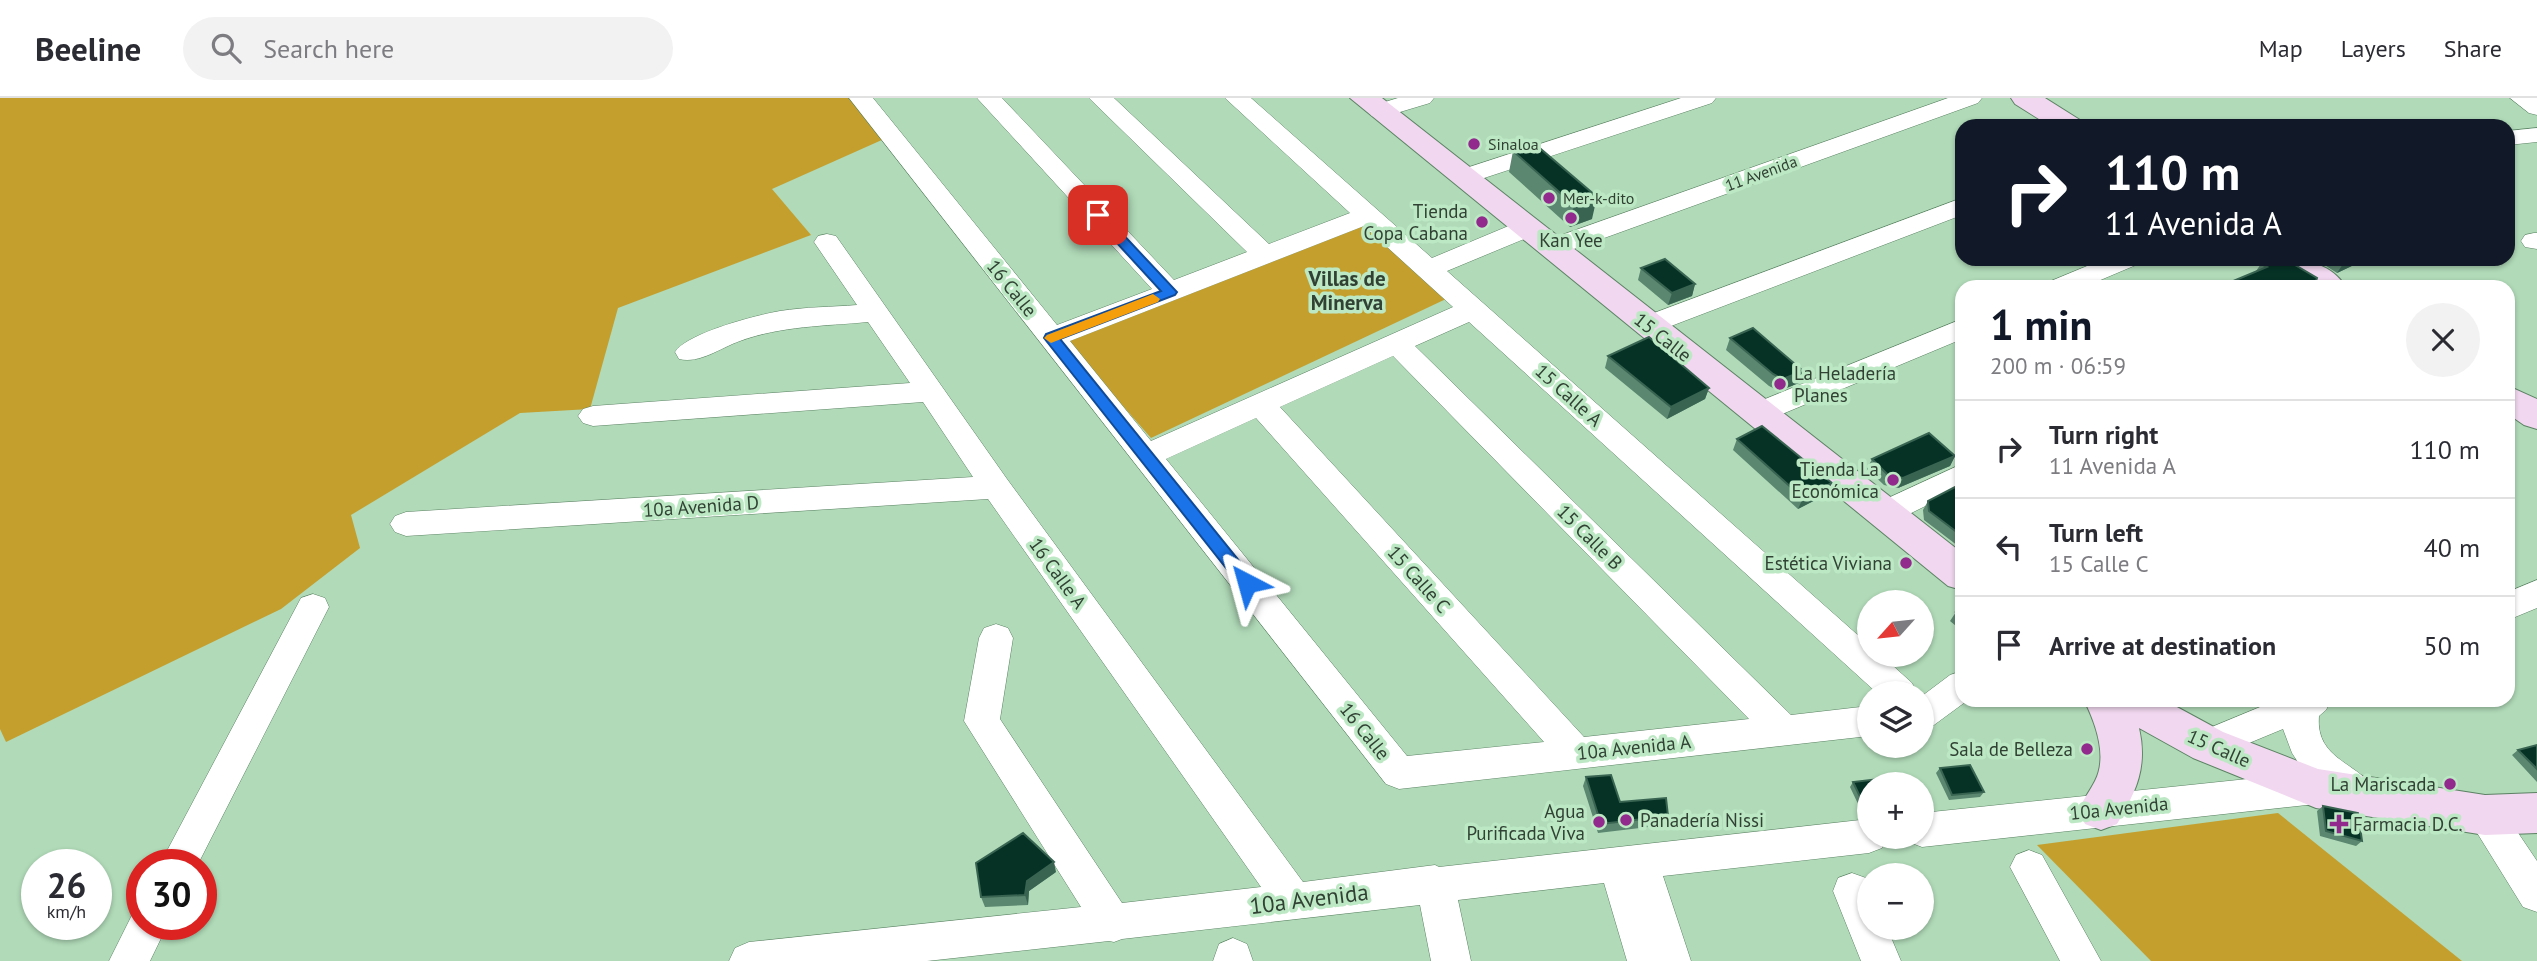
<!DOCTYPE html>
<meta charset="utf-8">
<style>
body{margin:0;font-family:"PT Sans",sans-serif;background:#f2f2f3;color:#2b2b33;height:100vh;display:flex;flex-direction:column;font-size:26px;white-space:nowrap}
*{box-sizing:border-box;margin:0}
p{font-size:23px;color:#7c7c81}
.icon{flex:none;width:38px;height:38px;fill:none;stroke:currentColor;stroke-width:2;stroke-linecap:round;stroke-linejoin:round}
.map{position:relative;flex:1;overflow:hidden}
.details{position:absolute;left:1955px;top:182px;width:560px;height:427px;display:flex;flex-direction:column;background:#fff;border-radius:21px;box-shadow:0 2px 5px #0004}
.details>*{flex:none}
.guide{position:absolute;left:1955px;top:21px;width:560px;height:147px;border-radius:21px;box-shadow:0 2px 5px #0004;background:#111827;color:#fff;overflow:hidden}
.needle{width:46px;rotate:243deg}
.fabs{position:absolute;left:1857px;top:492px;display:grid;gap:14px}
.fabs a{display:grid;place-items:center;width:77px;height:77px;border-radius:50%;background:#fff;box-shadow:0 2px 5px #0004;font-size:35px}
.speed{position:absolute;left:21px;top:751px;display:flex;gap:14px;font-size:35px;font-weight:700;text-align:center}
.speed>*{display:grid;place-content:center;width:91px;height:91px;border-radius:50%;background:#fff;box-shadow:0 2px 5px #0004;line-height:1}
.speed small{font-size:18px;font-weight:400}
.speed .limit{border:10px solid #d22;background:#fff;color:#111}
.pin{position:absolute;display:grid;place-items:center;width:60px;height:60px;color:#fff;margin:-30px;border-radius:14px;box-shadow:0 4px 10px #0006}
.me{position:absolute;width:77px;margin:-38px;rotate:321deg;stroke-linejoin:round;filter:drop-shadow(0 0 5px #0008)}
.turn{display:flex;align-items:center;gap:24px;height:147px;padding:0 35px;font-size:32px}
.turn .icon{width:91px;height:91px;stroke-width:2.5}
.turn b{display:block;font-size:49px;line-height:60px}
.round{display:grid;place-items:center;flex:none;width:74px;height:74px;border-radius:37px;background:#f2f2f3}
.overview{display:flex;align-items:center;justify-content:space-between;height:119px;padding:0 35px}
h1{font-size:42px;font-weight:700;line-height:52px;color:#111827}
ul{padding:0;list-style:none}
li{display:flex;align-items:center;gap:21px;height:98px;padding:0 35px;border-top:2px solid #e1e1e2}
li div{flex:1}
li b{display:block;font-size:26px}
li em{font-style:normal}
header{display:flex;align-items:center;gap:42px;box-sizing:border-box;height:98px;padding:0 35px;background:#fff;border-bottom:2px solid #e1e1e2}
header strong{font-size:33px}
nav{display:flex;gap:38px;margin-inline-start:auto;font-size:24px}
.search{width:490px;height:63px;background:#f2f2f3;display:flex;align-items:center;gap:18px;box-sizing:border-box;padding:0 24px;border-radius:38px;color:#7c7c81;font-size:26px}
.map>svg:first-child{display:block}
.green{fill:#c49f2d}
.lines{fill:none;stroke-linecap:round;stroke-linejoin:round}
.street-casing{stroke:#5b8263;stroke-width:1}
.secondary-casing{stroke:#5b8263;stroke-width:2}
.street{fill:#fff;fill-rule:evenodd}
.secondary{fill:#f1d7ef;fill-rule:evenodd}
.wall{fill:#5b866f}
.shaded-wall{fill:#396452}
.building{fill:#063226;stroke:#396452;stroke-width:2}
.route{fill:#1a73e8;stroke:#114b97;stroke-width:2}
.slow{fill:#f59e0b}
.poi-dot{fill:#92298d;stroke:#bde8c4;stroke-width:2.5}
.labels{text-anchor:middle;stroke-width:7;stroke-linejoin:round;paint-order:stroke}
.far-poi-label{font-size:16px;fill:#314234;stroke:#bde8c4;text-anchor:start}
.far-street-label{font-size:16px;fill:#314234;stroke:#bde8c4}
.poi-label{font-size:19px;fill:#314234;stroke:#bde8c4;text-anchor:end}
.street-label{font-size:19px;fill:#314234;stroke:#bde8c4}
.neighbourhood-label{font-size:21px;font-weight:bold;fill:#314234;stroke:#bde8c4}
.near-street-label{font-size:23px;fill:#314234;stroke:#bde8c4}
</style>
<header>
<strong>Beeline</strong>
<div class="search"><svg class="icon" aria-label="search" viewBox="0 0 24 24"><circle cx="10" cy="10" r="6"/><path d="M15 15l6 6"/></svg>Search here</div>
<nav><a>Map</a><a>Layers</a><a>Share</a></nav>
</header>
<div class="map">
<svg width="2537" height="863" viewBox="0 0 2537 863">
<rect width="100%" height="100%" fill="#b0dab8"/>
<path class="green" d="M0,0h856l37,37 -121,54 39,46 -193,73 -28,101 -70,4 -169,102 9,33 -79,61 -275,133 -6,-13z
M1359,123l87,78 -295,139 -87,-99z
M2278,715l184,148h-311l-114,-116z"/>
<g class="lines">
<defs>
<path id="street" d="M849,0h24l184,227 95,-36 -175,-191h25l172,182 73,-28 -158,-154h25l155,146 81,-31 -125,-115h26l181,160 86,-36 9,-2 9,2 4,6 -4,6 -89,37 422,374v9h11l32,29 5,10h-40l-408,-371 -54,24 376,369 78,-9v30l-470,53 -13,-5zM1364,128l89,81 -302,134 -81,-100zM1393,258l356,363 -165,18 -304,-330zM1256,320l288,324 -137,14 -241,-297z
M1398,0h36l-4,5 -50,15 -8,-2 -4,-5 4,-5z
M1681,0h35l-4,5 -240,79 -9,2 -9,-2 -3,-5 3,-5z
M1948,0h34l-4,5 -418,151 -9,2 -9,-2 -4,-6 4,-6z
M2510,0h27v17l-8,-2z
M2537,30v14l-29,3v-14z
M1962,100v17l-304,116 -10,3 -10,-3 -4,-6 4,-6z
M2534,135h3v16l-12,-2 -4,-6 4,-6z
M827,136l9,2 171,243 296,403 132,-17 4,2 430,-48v17h18l-5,12 -13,5 -206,23 28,85h-64l-23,-78 -146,17 13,61h-40l-11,-56 -298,34 -8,3 -5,-1 -182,20h-198l6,-13 14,-6 332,-35 -117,-186 15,-83 5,-10 12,-4 12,4 5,10 -13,81 122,184 139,-16 -273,-388 -582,37 -11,-4 -5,-8 5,-8 11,-4 567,-35 -50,-75 -330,24 -10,-3 -5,-7 5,-7 10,-3 317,-23 -42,-61c-43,4 -87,4 -128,19 -20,7 -40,23 -61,18l-4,-7c12,-19 82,-37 105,-41 25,-4 52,-4 77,-6l-43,-63 4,-6z
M2104,161h36l-4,6 -52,22h-37l4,-6z
M1962,221v20l-194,81 -10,3 -10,-3 -5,-7 5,-7z
M1962,366v24l-67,33 -11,4 -11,-4 -5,-8 5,-8z
M2537,482v28l-29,12v-28z
M313,496l12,4 4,9 -131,257h-38l141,-266z
M1962,573v29h6l-34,25 -12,5v-34l28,-21z
M2277,602h54l-5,10 -7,6c-4,46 43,46 58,78l-5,11 -13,5 -28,-15 -2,4 -13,5 -394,43 -13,-5 -3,-6h16v-23l383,-40 -13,-20 -9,-24 -75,31 -13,-4 -5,-11 5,-11z
M2485,701l13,4 39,58v51l-14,-5 -57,-92 6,-12z
M2029,752l13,5 59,106h-41l-50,-94 6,-12z
M1852,775l14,5 3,8v42h18l14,33h-40l-28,-70 5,-13z
M142,810v16h26l-18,37h-41l25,-50z
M1233,840l14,6 6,17h-40l6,-17z"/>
<path id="secondary" d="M1350,0h32l580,455v37l-14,-4z
M2011,0h34l35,22 4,6h-34l-35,-22z
M2269,161c29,0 59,0 77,28h-39l-33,-21z
M2508,288l29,13v30l-13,-4 -16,-11z
M2084,602h80l59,32 95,37 167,26 52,-2v40l-52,2 -169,-27 -123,-50 -54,-30c9,39 -3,64 -22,96l-16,6 -16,-6 -7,-14c5,-10 12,-19 17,-29 13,-25 0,-59 -11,-81z"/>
</defs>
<use href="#street" class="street-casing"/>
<use href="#secondary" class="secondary-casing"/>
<use href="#street" class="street"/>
<use href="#secondary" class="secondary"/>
</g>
<path class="wall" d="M1513,53l79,68 -22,8 -61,-55z
M2307,161h53l-4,5 -19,9 -14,-9z
M2261,166l53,23 -58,-16z
M1641,170l54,16 -3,12 -24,9 -30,-25z
M1730,240l69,45 -20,8 -10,-5 -43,-36z
M1608,258l101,32 -4,11 -38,20 -62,-51z
M1961,289h1v18l-7,-6z
M1737,341l90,55 -29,15 -65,-59z
M1955,358l-5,10 -52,22 -14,-3 -17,-16 5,-10z
M1962,392v59l-38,-29 -1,-10 5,-9z
M1962,510v23l-12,-10 6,-9z
M2537,647v37l-25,-27 6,-5z
M1940,670l44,24 -4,5 -31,3 -13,-27z
M1586,679l34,25 48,14 -3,9 -67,8 -15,-47z
M1853,684l16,2v23l-9,1 -10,-21z
M2323,708l39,35 -6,5 -36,-10 -3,-25z
M1056,774l-27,19 -1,14 -43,2 -4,-10z"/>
<path class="shaded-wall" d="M1597,99l-5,22 -22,8 4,-22z
M2349,161h11l-4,5 -19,9 8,-12z
M1695,186l-3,12 -24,9 4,-12z
M1803,273l-4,12 -20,8 4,-12z
M1709,290l-4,11 -38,20 4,-12z
M1955,358l-5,10 -52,22 5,-10z
M1832,385l-5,11 -29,15 5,-11z
M1054,764l2,10 -27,19 -1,14 -3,-10 2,-14z"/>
<path class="building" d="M1535,46l62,53 -23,8 -61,-54z
M1665,161l30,25 -23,9 -31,-25z
M2271,161h14l32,19 -3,9h-95l48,-20 -6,-3z
M1753,230l50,43 -20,8 -10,-5 -43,-36z
M1649,239l60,51 -38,19 -63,-51z
M1762,328l70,57 -29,15 -66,-59z
M1929,335l26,23 -52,22 -15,-3 -16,-16z
M1957,388l5,4v46l-33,-25 -1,-10z
M1962,510v9l-6,-5z
M2537,647v24l-19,-19z
M1970,667l14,27 -32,3 -12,-27z
M1611,677l9,27 46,-4 2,18 -67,8 -15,-47z
M1879,681l3,5h-13v18l-6,1 -10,-21z
M2323,708l35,7 4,28 -36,-10z
M1023,735l31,29 -27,19 -2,14 -44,2 -5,-34z"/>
<path class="route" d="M1098,113l4,1 75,80 -2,3 -115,44 193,239 2,5 -2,4h-12l-197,-249 2,-4 115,-43 -68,-74 -2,-2z"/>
<path class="slow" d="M1153,196l7,5 -2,3 -102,39 -5,2 -7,-5 3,-3z"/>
<g class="poi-dot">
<circle cx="1474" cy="46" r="7"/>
<circle cx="1549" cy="100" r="7"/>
<circle cx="1571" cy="120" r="7"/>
<circle cx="1482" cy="124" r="7"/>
<circle cx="1780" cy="286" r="7"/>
<circle cx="1893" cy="382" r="7"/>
<circle cx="1906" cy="465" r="7"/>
<circle cx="2087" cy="651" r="7"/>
<circle cx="2450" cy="686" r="7"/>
<circle cx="1626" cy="722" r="7"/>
<circle cx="1599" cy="724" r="7"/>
<path d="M2335.5 715.5h7v7h7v7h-7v7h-7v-7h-7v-7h7z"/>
</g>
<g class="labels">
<g class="far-poi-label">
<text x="1488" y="52">Sinaloa</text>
<text x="1563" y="106">Mer-k-dito</text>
</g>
<g class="far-street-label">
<text transform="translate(1761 75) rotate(-20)" y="6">11 Avenida</text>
</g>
<g class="poi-label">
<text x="1468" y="120">Tienda<tspan x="1468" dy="22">Copa Cabana</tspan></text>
<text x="1571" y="149" text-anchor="middle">Kan Yee</text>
<text x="1794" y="282" text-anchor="start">La Heladería<tspan x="1794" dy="22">Planes</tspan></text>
<text x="1879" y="378">Tienda La<tspan x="1879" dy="22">Económica</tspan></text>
<text x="1892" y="472">Estética Viviana</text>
<text x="2073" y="658">Sala de Belleza</text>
<text x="2436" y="693">La Mariscada</text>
<text x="1585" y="720">Agua<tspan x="1585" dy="22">Purificada Viva</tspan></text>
<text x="1640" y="729" text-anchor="start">Panadería Nissi</text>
<text x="2353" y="733" text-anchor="start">Farmacia D.C.</text>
</g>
<g class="street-label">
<text transform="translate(1012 190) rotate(51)" y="7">16 Calle</text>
<text transform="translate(1663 239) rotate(38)" y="7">15 Calle</text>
<text transform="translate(1569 297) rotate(42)" y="7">15 Calle A</text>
<text transform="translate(701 408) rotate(-4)" y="7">10a Avenida D</text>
<text transform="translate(1590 439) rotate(45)" y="7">15 Calle B</text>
<text transform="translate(1058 475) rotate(54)" y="7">16 Calle A</text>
<text transform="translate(1419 481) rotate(48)" y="7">15 Calle C</text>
<text transform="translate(1365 633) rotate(51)" y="7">16 Calle</text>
<text transform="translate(1634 649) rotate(-6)" y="7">10a Avenida A</text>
<text transform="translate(2219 650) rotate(24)" y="7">15 Calle</text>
<text transform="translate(2119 710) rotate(-6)" y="7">10a Avenida</text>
</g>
<g class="neighbourhood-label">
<text x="1347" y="188">Villas de<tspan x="1347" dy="24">Minerva</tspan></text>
</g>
<g class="near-street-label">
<text transform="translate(1309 801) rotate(-7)" y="8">10a Avenida</text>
</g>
</g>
</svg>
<div class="fabs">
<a><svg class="needle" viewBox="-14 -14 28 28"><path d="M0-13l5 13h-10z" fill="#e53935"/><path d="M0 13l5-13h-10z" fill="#7c7c81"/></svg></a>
<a><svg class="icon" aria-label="layers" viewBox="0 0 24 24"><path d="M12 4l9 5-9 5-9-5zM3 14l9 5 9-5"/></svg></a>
<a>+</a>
<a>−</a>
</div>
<div class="speed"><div>26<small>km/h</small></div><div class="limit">30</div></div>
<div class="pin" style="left:1098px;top:117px;background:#d93025"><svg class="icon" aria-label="arrive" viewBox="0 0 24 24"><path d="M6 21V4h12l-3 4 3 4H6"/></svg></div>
<svg class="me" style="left:1247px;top:485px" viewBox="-20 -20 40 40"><path d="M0-17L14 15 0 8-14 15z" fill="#1a73e8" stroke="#fff" stroke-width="4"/></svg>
<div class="guide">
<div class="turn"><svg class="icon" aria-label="right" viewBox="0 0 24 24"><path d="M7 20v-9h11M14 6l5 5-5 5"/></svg><div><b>110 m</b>11 Avenida A</div></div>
</div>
<section class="details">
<div class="overview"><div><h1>1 min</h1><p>200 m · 06:59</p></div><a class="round"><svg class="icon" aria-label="close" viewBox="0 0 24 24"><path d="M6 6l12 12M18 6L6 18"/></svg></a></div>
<ul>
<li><svg class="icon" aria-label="right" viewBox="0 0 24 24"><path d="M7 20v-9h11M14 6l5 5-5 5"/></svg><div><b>Turn right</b><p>11 Avenida A</p></div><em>110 m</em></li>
<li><svg class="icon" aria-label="left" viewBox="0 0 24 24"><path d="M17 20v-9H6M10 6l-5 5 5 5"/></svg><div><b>Turn left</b><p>15 Calle C</p></div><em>40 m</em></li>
<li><svg class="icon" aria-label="arrive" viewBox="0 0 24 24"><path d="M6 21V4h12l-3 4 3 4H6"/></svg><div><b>Arrive at destination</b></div><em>50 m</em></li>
</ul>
</section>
</div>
